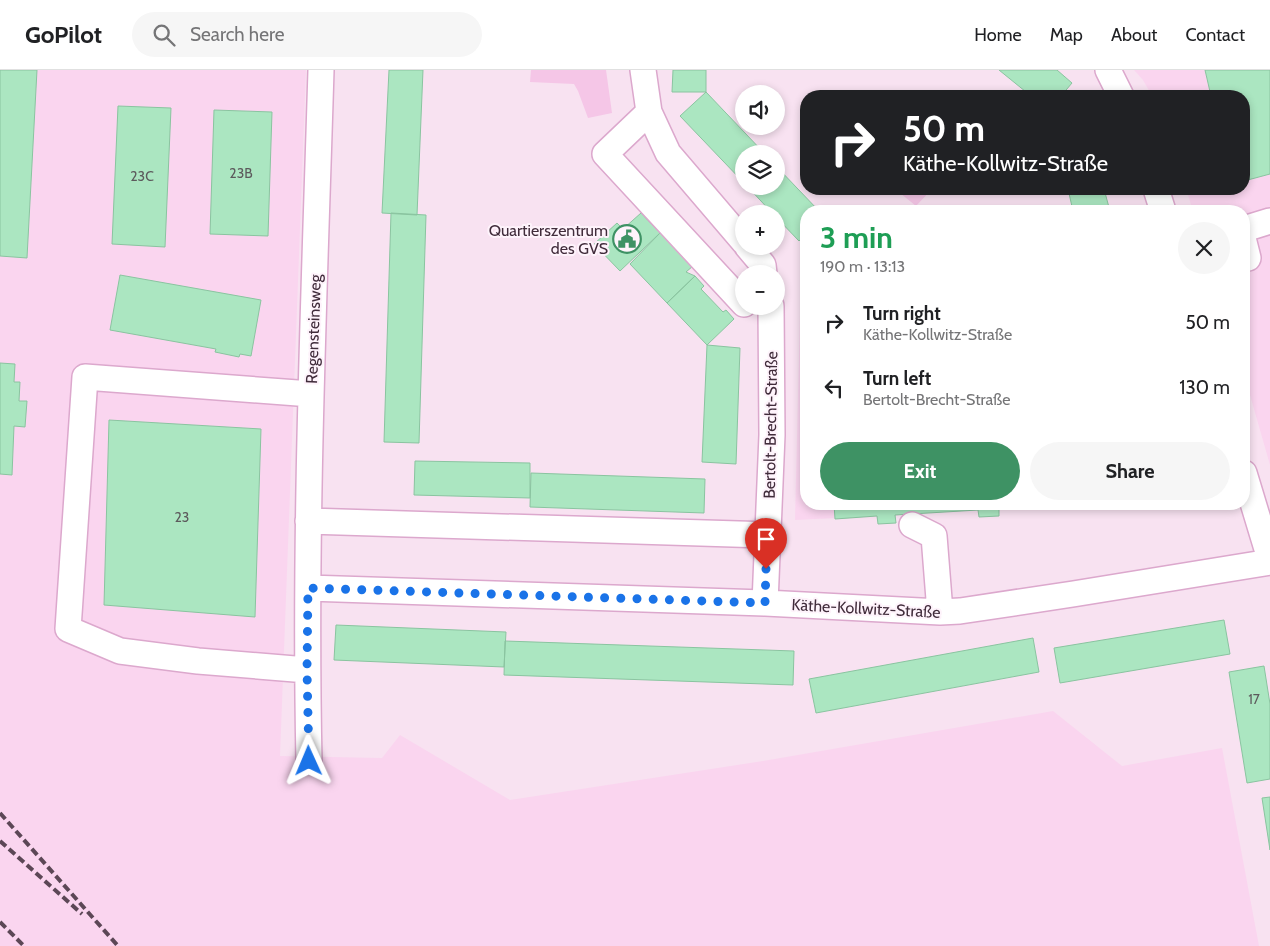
<!DOCTYPE html>
<meta charset="utf-8">
<style>
body{margin:0;font-family:Cabin,sans-serif;background:#f6f6f6;color:#202124;height:100vh;display:flex;flex-direction:column;font-size:19px;white-space:nowrap}
*{box-sizing:border-box;margin:0}
p{font-size:16px;color:#757577}
.icon{flex:none;width:28px;height:28px;fill:none;stroke:currentColor;stroke-width:2;stroke-linecap:round;stroke-linejoin:round}
.map{position:relative;flex:1;overflow:hidden}
.drawer{position:absolute;left:800px;top:135px;width:450px;height:305px;display:flex;flex-direction:column;background:#fff;border-radius:20px;box-shadow:0 2px 8px #0003}
.drawer>*{flex:none}
.top-card{position:absolute;left:800px;top:20px;width:450px;height:105px;border-radius:20px;box-shadow:0 2px 8px #0003;background:#202124;color:#fff;overflow:hidden}
.fabs{position:absolute;left:735px;top:15px;display:grid;gap:10px}
.fabs a{display:grid;place-items:center;width:50px;height:50px;border-radius:50%;background:#fff;box-shadow:0 2px 8px #0003;font-size:25px}
.pin{position:absolute;display:grid;place-items:center;width:42px;height:42px;color:#fff;margin:-51px -21px;border-radius:50% 50% 50% 0;rotate:-45deg;box-shadow:0 0 5px #0007}
.pin .icon{rotate:45deg}
.me{position:absolute;width:55px;margin:-28px;rotate:359deg;stroke-linejoin:round;filter:drop-shadow(0 0 4px #0008)}
.turn{display:flex;align-items:center;gap:18px;height:105px;padding:0 20px;font-size:22px}
.turn .icon{width:65px;height:65px;stroke-width:2.5}
.turn b{display:block;font-size:35px;line-height:42px}
.round{display:grid;place-items:center;flex:none;width:52px;height:52px;border-radius:26px;background:#f6f6f6}
.overview{display:flex;align-items:center;justify-content:space-between;height:85px;padding:0 20px}
h1{font-size:30px;font-weight:800;line-height:38px;color:#1e9e55}
.action{display:flex;gap:10px;margin-top:auto;padding:10px 20px}
.action a{flex:1;height:58px;border-radius:30px;background:#3e9264;color:#fff;font-size:20px;font-weight:800;line-height:58px;text-align:center}
.action a+a{background:#f6f6f6;color:#202124}
ul{padding:0;list-style:none}
li{display:flex;align-items:center;gap:15px;height:65px;padding:0 20px}
li div{flex:1}
li b{display:block;font-size:19px}
li em{font-style:normal}
header{display:flex;align-items:center;gap:30px;box-sizing:border-box;height:70px;padding:0 25px;background:#fff;border-bottom:1px solid #e0e0e0}
header strong{font-size:24px}
nav{display:flex;gap:28px;margin-inline-start:auto;font-size:18px}
.search{width:350px;height:45px;background:#f6f6f6;display:flex;align-items:center;gap:12px;box-sizing:border-box;padding:0 18px;border-radius:28px;color:#757577;font-size:19px}
.map>svg:first-child{display:block}
.built{fill:#fad5ef}
.green{fill:#f5c6e7}
.building{fill:#abe6c1;stroke:#8ac4a0}
.lines{fill:none;stroke-linecap:round;stroke-linejoin:round}
.minor-casing{stroke:#dca8cd;stroke-width:28}
.minor{stroke:#fff;stroke-width:25}
.rail{stroke:#5c4756;stroke-width:4;stroke-dasharray:8 4;stroke-linecap:butt}
.route{stroke:#1a73e8;stroke-width:9;stroke-dasharray:0 16.2}
.labels{text-anchor:middle;stroke-width:4;stroke-linejoin:round;paint-order:stroke}
.number-label{font-size:14px;fill:#5c5a5c}
.poi-label{font-size:16px;fill:#412c3b;stroke:#fef3fb;text-anchor:end}
.street-label{font-size:16px;fill:#412c3b;stroke:#fef3fb}
</style>
<header>
<strong>GoPilot</strong>
<div class="search"><svg class="icon" aria-label="search" viewBox="0 0 24 24"><circle cx="10" cy="10" r="6"/><path d="M15 15l6 6"/></svg>Search here</div>
<nav><a>Home</a><a>Map</a><a>About</a><a>Contact</a></nav>
</header>
<div class="map">
<svg width="1270" height="876" viewBox="0 0 1270 876">
<rect width="100%" height="100%" fill="#f8e2f1"/>
<path class="built" d="M0,0h306l-26,686 102,2 18,-23 110,65 253,-39 290,-50 69,55 100,-18 37,198h-1259z
M1134,0h136v395l-26,-91v-163h-51l-7,-22h58v-93h-92l-9,-16z
M800,244h6v190h235v2l-42,2v8l-20,1 -1,-7 -82,5v8l-18,1 -1,-8 -82,4z"/>
<path class="green" d="M531,0h75l6,43 -24,5 -10,-27 -4,-7 -44,-2z
M895,119h37l-16,17z"/>
<path class="building" d="M0,0h37l-10,188 -27,-2z
M389,0h34l-6,145 -35,-2z
M673,0h33v22h-34z
M999,0h58l15,13 -11,13h-30z
M1205,0h65v104l-26,7v-85h-33z
M706,22l59,62h-21v29l-64,-67z
M118,36l53,2 -6,139 -53,-3z
M214,40l58,2 -4,124 -58,-2z
M776,96l43,45h-13v23l-7,7 -23,-24v-3h-3l-26,-28h29z
M1068,119h36l6,22h-37z
M391,143l35,2 -7,228 -35,-1z
M641,143l19,20 -40,38 -26,-27 23,-21 6,6z
M660,163l33,33 -7,6 9,4 -28,27 -37,-39z
M120,205l141,25 -10,56 -11,-2 -1,3 -24,-5 1,-3 -106,-19z
M695,206l9,10 -3,3 22,23 3,-2 8,9 -27,26 -40,-42z
M707,275l33,3 -4,116 -34,-2z
M0,293l15,1 -1,18h6l-1,19h8l-2,26 -11,-1 -2,49 -12,-1z
M109,350l152,9 -6,188 -151,-12z
M415,391l115,2v35l-116,-3z
M531,403l174,6 -1,34 -174,-6z
M834,434h207v2l-42,2v8l-20,1 -1,-7 -83,5 1,8 -18,1 -1,-8 -42,3z
M1224,550l6,34 -170,29 -6,-35z
M336,555l170,7 -2,35 -170,-7z
M1033,568l6,34 -223,41 -7,-34z
M505,571l289,10 -1,34 -289,-10z
M1264,596l6,38v75l-23,4 -18,-111z
M1270,727v53l-8,-52z"/>
<g class="lines">
<defs>
<path id="minor" d="M643,0l6,42 19,41 76,89
M1108,0l13,26
M649,42l-44,42 139,150
M1156,119l7,22
M1244,159l26,-8
M1244,172l4,16
M747,176l16,19 1,9
M1244,403l26,86
M308,451l460,14
M912,455l22,11 6,76
M308,518l457,15 175,9 20,-1 113,-17 197,-32
M765,533l7,-168 -1,-129
M307,600l-109,-9 -78,-10 -52,-22 17,-252 226,17
M309,691c-5,-230 5,-461 12,-691"/>
</defs>
<use href="#minor" class="minor-casing"/>
<use href="#minor" class="minor"/>
<path class="rail" d="M0,743l118,133
M0,771l82,73
M0,852l24,24"/>
</g>
<g class="lines">
<path class="route" d="M309,691l-2,-91 1,-82 457,15 1,-34"/>
</g>
<defs>
<symbol id="civic-ring" viewBox="-11 -11 22 22"><circle r="9.5" fill="#fef3fb" stroke="#3e9264" stroke-width="1.5"/><path d="M-.6-6.5H3V-4.5H.6V-3L4-1V1h2V6H-6V1h2V-1L-.6-3ZM-1.2 2.5V6h2.4V2.5Z" fill="#3e9264"/></symbol>
</defs>
<g fill-rule="evenodd">
<use href="#civic-ring" x="611" y="153" width="32" height="32"/>
</g>
<g class="labels">
<g class="number-label">
<text x="241" y="108">23B</text>
<text x="142" y="111">23C</text>
<text x="182" y="452">23</text>
<text x="1254" y="634">17</text>
</g>
<g class="poi-label">
<text x="608" y="166">Quartierszentrum<tspan x="608" dy="18">des GVS</tspan></text>
</g>
<g class="street-label">
<text transform="translate(313 259) rotate(-88)" y="6">Regensteinsweg</text>
<text transform="translate(770 355) rotate(-89)" y="6">Bertolt-Brecht-Straße</text>
<text transform="translate(866 538) rotate(3)" y="6">Käthe-Kollwitz-Straße</text>
</g>
</g>
</svg>
<div class="fabs">
<a><svg class="icon" aria-label="sound" viewBox="0 0 24 24"><path d="M4 9h4l5-4v14l-5-4H4zM17 9q2 3 0 6"/></svg></a>
<a><svg class="icon" aria-label="layers" viewBox="0 0 24 24"><path d="M12 4l9 5-9 5-9-5zM3 14l9 5 9-5"/></svg></a>
<a>+</a>
<a>−</a>
</div>
<div class="pin" style="left:766px;top:499px;background:#d93025"><svg class="icon" aria-label="arrive" viewBox="0 0 24 24"><path d="M6 21V4h12l-3 4 3 4H6"/></svg></div>
<svg class="me" style="left:309px;top:691px" viewBox="-20 -20 40 40"><path d="M0-17L14 15 0 8-14 15z" fill="#1a73e8" stroke="#fff" stroke-width="4"/></svg>
<div class="top-card">
<div class="turn"><svg class="icon" aria-label="right" viewBox="0 0 24 24"><path d="M7 20v-9h11M14 6l5 5-5 5"/></svg><div><b>50 m</b>Käthe-Kollwitz-Straße</div></div>
</div>
<section class="drawer">
<div class="overview"><div><h1>3 min</h1><p>190 m · 13:13</p></div><a class="round"><svg class="icon" aria-label="close" viewBox="0 0 24 24"><path d="M6 6l12 12M18 6L6 18"/></svg></a></div>
<ul>
<li><svg class="icon" aria-label="right" viewBox="0 0 24 24"><path d="M7 20v-9h11M14 6l5 5-5 5"/></svg><div><b>Turn right</b><p>Käthe-Kollwitz-Straße</p></div><em>50 m</em></li>
<li><svg class="icon" aria-label="left" viewBox="0 0 24 24"><path d="M17 20v-9H6M10 6l-5 5 5 5"/></svg><div><b>Turn left</b><p>Bertolt-Brecht-Straße</p></div><em>130 m</em></li>
</ul>
<div class="action"><a>Exit</a><a>Share</a></div>
</section>
</div>
